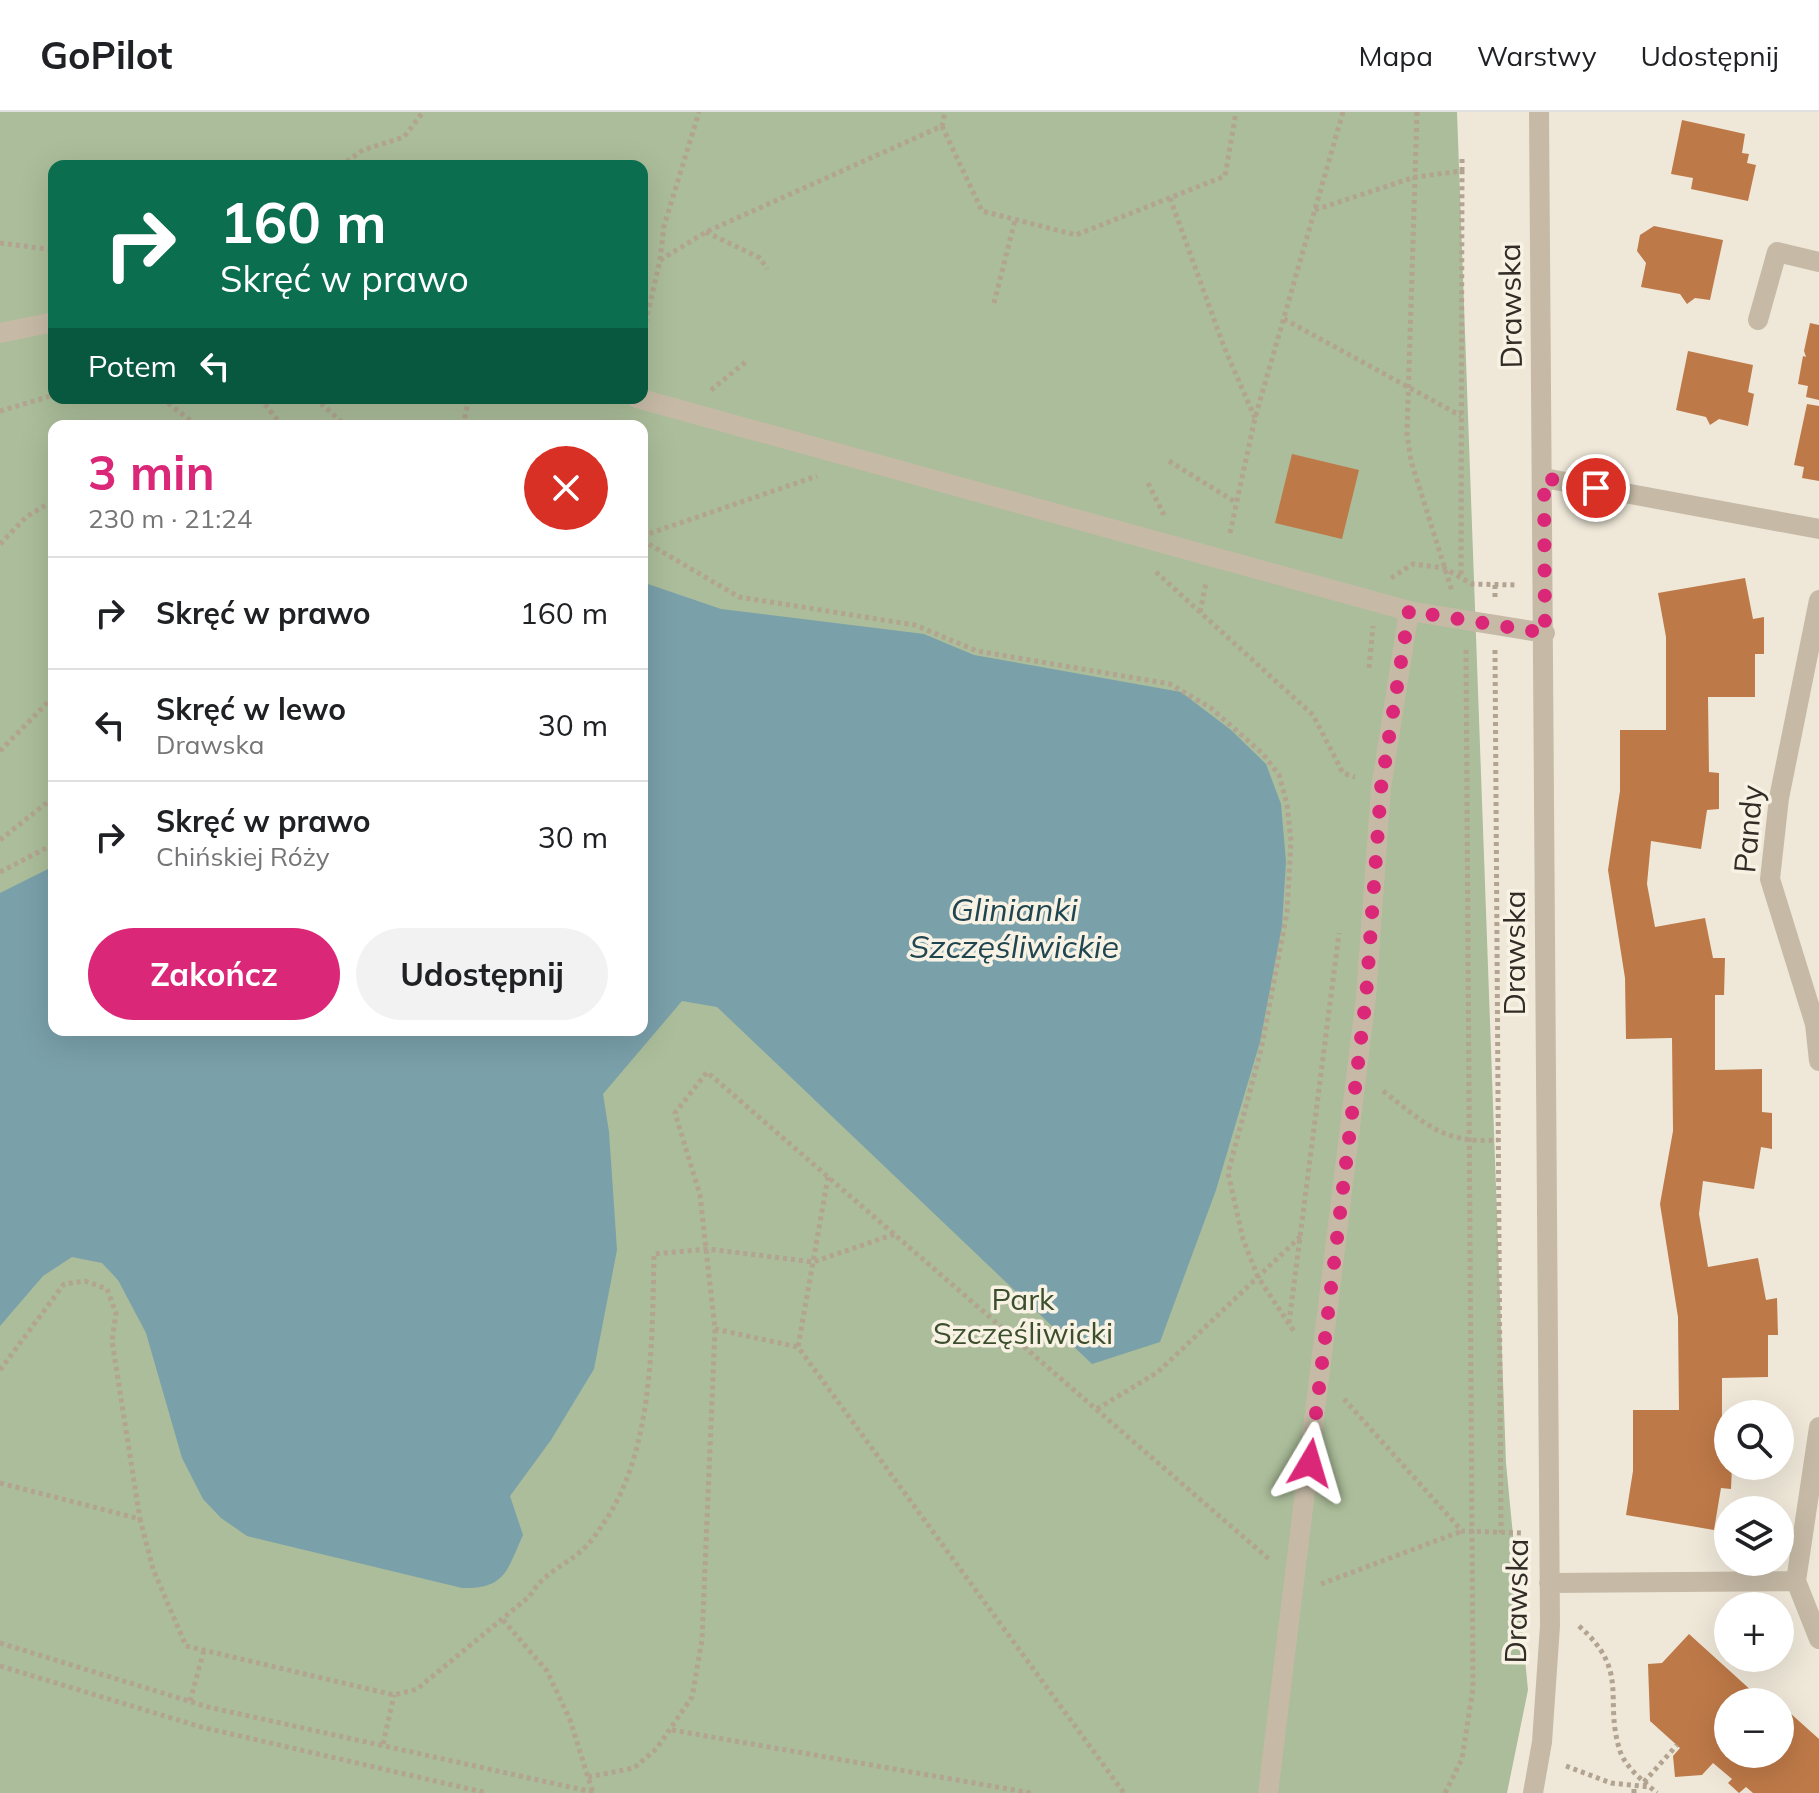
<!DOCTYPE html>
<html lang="pl">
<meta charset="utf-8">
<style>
body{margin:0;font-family:Mulish,sans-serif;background:#f2f2f2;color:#202124;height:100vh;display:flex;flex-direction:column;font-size:30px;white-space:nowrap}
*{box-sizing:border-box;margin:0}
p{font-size:26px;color:#757577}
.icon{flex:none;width:44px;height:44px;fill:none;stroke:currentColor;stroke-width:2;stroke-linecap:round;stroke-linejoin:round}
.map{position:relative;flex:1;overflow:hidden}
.side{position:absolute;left:48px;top:308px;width:600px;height:616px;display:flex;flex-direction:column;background:#fff;border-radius:16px;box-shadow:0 8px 32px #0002}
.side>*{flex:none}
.top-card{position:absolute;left:48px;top:48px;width:600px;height:244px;border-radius:16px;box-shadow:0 8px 32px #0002;background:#0b6e4f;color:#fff;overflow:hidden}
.fabs{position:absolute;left:1714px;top:1288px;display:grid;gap:16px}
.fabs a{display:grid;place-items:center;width:80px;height:80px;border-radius:50%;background:#fff;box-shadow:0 8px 32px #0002;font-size:40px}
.pin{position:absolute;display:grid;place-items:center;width:68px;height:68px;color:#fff;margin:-34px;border:4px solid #fff;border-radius:50%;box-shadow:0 2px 8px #0007}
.me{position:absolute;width:88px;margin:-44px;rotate:7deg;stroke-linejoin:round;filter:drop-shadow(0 0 6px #0008)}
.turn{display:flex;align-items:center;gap:28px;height:168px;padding:0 40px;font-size:36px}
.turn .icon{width:104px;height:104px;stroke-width:2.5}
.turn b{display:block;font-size:56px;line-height:68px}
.then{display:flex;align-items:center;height:76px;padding:0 40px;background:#0003;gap:16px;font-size:30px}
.round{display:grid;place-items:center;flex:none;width:84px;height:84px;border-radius:42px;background:#f2f2f2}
.head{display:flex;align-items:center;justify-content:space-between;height:136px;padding:0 40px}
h1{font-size:48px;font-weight:700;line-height:60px;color:#db2777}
.cta{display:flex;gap:16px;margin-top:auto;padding:16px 40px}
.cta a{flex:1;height:92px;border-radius:48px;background:#db2777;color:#fff;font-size:32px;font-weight:700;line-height:92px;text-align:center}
.cta a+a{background:#f2f2f2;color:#202124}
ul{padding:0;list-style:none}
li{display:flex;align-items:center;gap:24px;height:112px;padding:0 40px;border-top:2px solid #e0e0e0}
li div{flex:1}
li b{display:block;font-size:30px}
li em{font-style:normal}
header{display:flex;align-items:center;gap:48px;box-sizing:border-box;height:112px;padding:0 40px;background:#fff;border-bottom:2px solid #e0e0e0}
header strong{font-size:38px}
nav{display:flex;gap:44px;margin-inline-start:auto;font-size:28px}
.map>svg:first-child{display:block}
.green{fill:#abbd9a;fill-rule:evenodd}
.water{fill:#7aa0aa}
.building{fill:#be7948}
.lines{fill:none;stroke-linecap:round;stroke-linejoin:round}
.path{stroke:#b2a490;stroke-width:5;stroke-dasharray:4 4;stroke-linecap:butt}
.street{stroke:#c6baa6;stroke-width:20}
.route{stroke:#db2777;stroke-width:14;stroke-dasharray:0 25.2}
.labels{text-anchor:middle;stroke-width:7;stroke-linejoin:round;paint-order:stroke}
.street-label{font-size:30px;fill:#332c26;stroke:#f7f2e4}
.park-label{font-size:30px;fill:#3c4f2c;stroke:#f7f2e4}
.water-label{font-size:32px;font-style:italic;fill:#1f4551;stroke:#f7f2e4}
</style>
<header>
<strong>GoPilot</strong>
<nav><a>Mapa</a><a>Warstwy</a><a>Udostępnij</a></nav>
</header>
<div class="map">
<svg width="1819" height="1681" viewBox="0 0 1819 1681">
<rect width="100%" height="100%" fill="#efe8d9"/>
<path class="green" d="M0,0h1457l49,1351 22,227 -21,103h-1507zM54,54h588v232h-588zM54,314h588v604h-588z"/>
<path class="water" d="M642,470l79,27 203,25 50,21 207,37 50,38 35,34 15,40 5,58 -4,64 -22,116 -44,148 -56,152 -68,22 -375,-357 -35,-6 -79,93 6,38 8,118 -23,119 -43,71 -41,56 13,39c-16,35 -17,54 -61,53l-215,-52 -26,-18 -18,-19 -21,-41 -36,-125 -28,-53 -16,-17 -30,-6 -29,19 -43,50v-433l54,-27v164h588z"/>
<path class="building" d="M1682,8l63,14 -3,19 7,1 -2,9 9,2 -8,36 -57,-12 2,-11 -22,-4z
M1654,114l69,14 -13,60 -15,-2 -8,6 -7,-10 -39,-7 5,-24 -9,-12 3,-16z
M1810,211l9,2v75l-13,-3 2,-11 -10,-2 5,-28 3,1 -2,-6z
M1688,239l65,14 -5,27 6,2 -6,32 -29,-7 -9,6 -4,-8 -30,-7z
M1807,292l12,2v75l-17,-3 2,-11 -10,-2z
M1292,342l67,16 -17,69 -67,-16z
M1745,466l8,41 11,-2v37h-9v43h-47l1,75 10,1v36l-12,1 -6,39 -50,-8 -4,43 8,43 50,-9 8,40h12l-1,37h-9v75l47,-1v43l10,1v36l-11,-2 -7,42 -51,-8 -4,33 9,53 50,-9 8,42 11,-2 1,37h-10v42l-46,1v75h6v13h4l-1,23 -10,-1 -7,42 -88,-15 7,-44v-61h46l-1,-93 -18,-113 13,-73 -1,-93 -46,1 -1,-61 -17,-108 12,-79v-61h46v-93l-8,-44z
M1689,1522l75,68h-36v52h52v-50l39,35v54h-66l-7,-6 -7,6 -11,-10 4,-4 -19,-16 -11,12 -27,2 -2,-21 7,-8 -30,-27 -2,-57 14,-1z"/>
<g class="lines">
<path class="path" d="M1417,0l-10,322 4,27 41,130
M942,14l40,85 94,24 149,-59 11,-64
M340,54l23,-16 41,-13 19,-25
M1462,59v-13
M1170,86l54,149 31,71
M1315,98l100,-33 47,-6 -1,407
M706,120l54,26 7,11
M0,131l54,7
M660,148l46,-28 236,-106 3,-14
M994,191l21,-83
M1284,207l177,97
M642,226l18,-78 4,-34 35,-114
M711,278l37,-30
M162,286l35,28
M260,286l22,28
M315,286l31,28
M0,299l54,-16
M463,314l6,-28
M1169,349l68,42
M1148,371l16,32
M1230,421l25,-115 88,-306
M642,424l175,-60
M642,428l97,57 176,28 62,26 193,33 41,24 52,46 16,21 8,29 4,37 -4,71 -26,138 -33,123 15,66 15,38 37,56
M0,432l26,-27 28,-17
M1156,460l157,143 30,58 12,4
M1391,466l22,-14 31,4 28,16 45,1
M1495,473v15
M1200,500l6,-29
M1495,538l6,883
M1369,556l4,-42
M0,639l54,-55
M0,728l54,-43
M0,760l54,-28
M1383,979c42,32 59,53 115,49
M828,1065l-30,170 326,446
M1289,1211l50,-390
M715,1217l83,18
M0,1258l64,-86 21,-3 22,8 9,24 -4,28 28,178
M1344,1287l118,132 61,2
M1097,1297l61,-37 144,-137
M0,1371l140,36 13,50 33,77 208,49 23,-6 113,-93c11,-21 32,-29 50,-44 9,-7 17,-19 23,-28 51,-72 49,-185 51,-270l54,-5 105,13 82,-28
M1321,1472l141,-53
M503,1508l44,51 23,49 23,73
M1579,1514c52,46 24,72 41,125 6,17 23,30 37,42
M0,1531l208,64 389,86
M0,1554l201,61 286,66
M190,1589l14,-51
M672,1618l359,63
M383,1632l11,-49
M1566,1654l45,17 39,4
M588,1665l46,-9 23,-20 35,-51 10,-57 13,-311 -15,-134 -25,-82 32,-41 563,488
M1644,1670l33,-37
M1445,1681l17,-34 11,-71 -7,-1041
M1634,1681v-8"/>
<path class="street" d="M1758,208l19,-68 42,10
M0,221l54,-11
M637,286l772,213 136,22
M1544,366l275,51
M1819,488l-40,198 -9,81 45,145 4,37
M1796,1469l23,-154
M1549,1471l247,-2 23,58
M1268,1681l98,-796 15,-209 28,-177
M1533,1681l9,-51 8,-116 -11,-1514"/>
</g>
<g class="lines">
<path class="route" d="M1310,1351l56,-466 15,-209 28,-177 136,22 -1,-155 52,10"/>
</g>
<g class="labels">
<g class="street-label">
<text transform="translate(1511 194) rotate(-91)" y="10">Drawska</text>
<text transform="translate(1749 717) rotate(-85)" y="10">Pandy</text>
<text transform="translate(1515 841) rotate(-90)" y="10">Drawska</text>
<text transform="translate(1517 1489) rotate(-89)" y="10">Drawska</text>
</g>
<g class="park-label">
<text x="1023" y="1198">Park<tspan x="1023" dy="34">Szczęśliwicki</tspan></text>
</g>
<g class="water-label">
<text x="1014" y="809">Glinianki<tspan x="1014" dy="37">Szczęśliwickie</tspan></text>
</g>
</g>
</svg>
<div class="fabs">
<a><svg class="icon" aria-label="search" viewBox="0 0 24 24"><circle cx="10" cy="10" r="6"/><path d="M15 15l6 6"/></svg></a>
<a><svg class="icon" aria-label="layers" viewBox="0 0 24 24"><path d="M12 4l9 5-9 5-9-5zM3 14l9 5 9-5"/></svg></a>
<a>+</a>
<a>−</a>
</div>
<div class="pin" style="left:1596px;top:376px;background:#d93025"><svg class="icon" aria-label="arrive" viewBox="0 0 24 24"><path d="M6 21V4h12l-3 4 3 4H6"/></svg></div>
<svg class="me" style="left:1310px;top:1351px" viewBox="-20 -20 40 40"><path d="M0-17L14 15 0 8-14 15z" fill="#db2777" stroke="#fff" stroke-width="4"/></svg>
<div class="top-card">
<div class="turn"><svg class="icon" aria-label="right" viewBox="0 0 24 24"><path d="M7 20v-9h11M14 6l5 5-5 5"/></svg><div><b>160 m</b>Skręć w prawo</div></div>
<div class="then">Potem<svg class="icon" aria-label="left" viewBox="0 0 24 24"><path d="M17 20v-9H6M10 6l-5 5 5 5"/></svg></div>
</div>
<section class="side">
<div class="head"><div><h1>3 min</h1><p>230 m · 21:24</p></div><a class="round" style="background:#d93025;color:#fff"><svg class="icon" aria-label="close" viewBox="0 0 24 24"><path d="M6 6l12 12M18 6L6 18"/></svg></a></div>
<ul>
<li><svg class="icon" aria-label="right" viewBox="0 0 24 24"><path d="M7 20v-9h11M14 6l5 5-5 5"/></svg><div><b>Skręć w prawo</b></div><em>160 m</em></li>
<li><svg class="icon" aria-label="left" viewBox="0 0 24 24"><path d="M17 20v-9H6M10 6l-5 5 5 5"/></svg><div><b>Skręć w lewo</b><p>Drawska</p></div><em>30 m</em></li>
<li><svg class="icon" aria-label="right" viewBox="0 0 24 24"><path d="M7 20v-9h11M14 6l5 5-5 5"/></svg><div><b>Skręć w prawo</b><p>Chińskiej Róży</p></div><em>30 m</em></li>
</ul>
<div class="cta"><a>Zakończ</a><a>Udostępnij</a></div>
</section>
</div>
